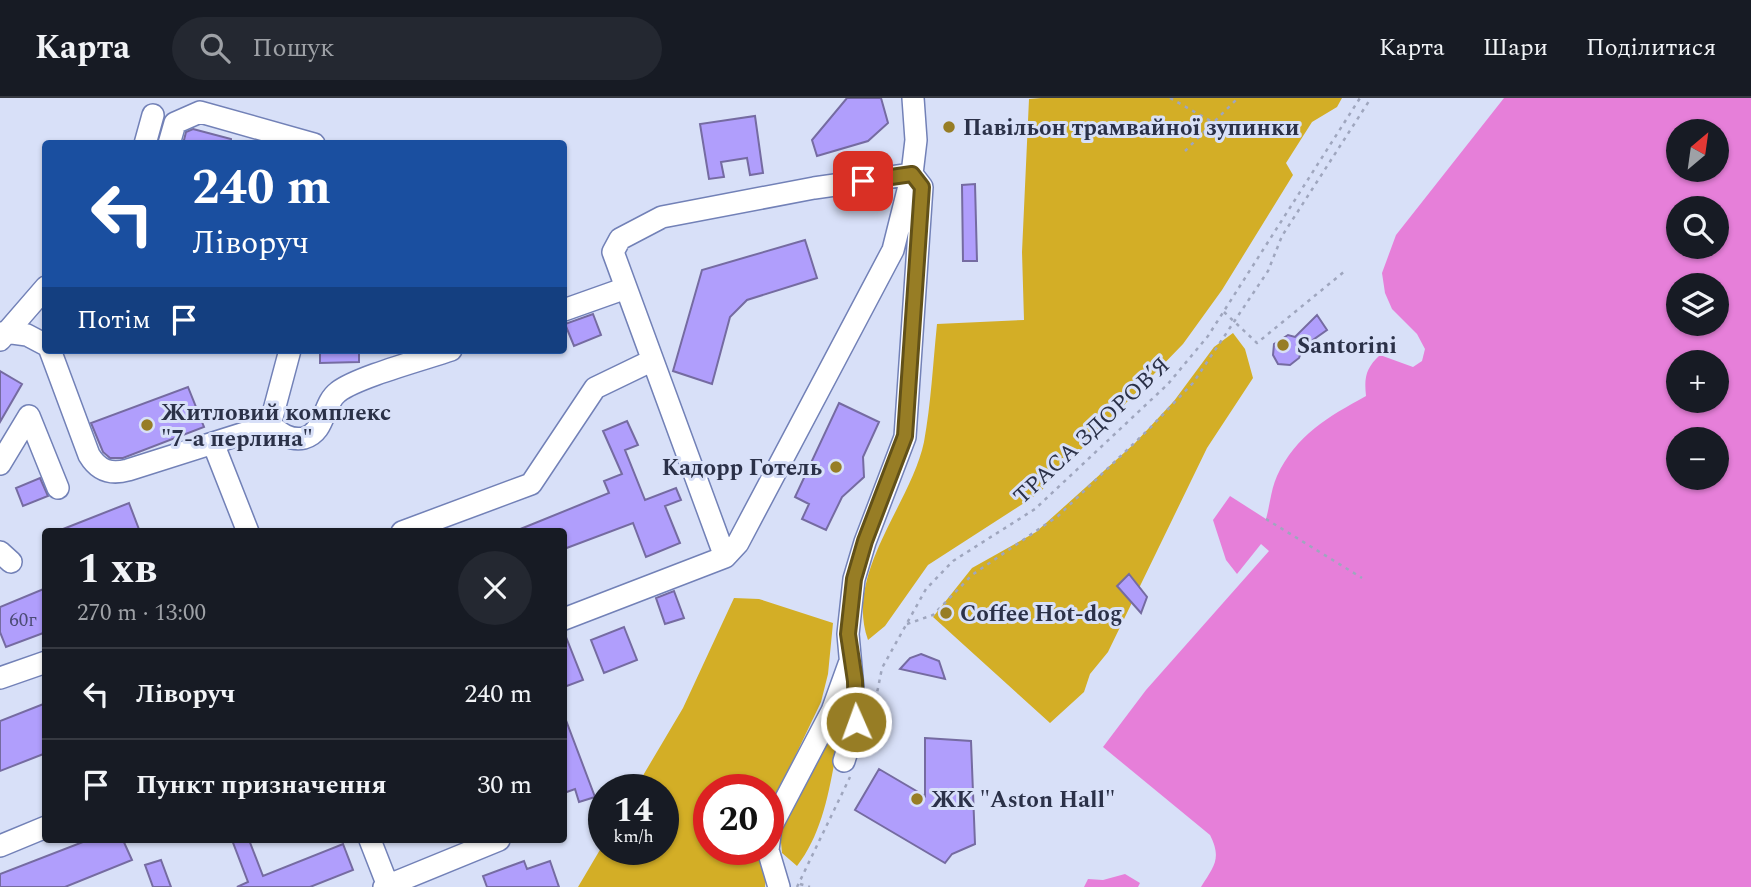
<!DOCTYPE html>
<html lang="uk">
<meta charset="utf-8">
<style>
body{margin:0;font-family:Spectral,serif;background:#242831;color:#f1f3f6;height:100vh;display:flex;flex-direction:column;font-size:26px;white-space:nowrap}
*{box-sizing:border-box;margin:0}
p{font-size:23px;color:#9ea1a6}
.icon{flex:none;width:38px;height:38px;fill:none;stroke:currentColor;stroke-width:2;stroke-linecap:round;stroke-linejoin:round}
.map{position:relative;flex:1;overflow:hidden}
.panel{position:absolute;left:42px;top:430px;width:525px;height:315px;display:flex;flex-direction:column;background:#171b24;border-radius:7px;box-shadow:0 2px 5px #0004}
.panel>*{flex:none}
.guide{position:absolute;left:42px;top:42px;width:525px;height:214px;border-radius:7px;box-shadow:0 2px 5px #0004;background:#1a4fa0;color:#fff;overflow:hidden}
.needle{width:46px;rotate:29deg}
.controls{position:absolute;left:1666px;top:21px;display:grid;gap:14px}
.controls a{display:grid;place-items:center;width:63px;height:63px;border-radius:50%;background:#171b24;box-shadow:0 2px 5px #0004;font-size:35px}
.speed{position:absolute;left:588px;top:676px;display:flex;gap:14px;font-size:35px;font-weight:700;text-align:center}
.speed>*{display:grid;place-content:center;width:91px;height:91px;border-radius:50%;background:#171b24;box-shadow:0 2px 5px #0004;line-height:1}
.speed small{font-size:18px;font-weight:400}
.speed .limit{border:10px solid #d22;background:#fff;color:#111}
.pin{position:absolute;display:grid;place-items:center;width:60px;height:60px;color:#fff;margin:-30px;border-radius:14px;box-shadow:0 4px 10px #0006}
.me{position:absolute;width:77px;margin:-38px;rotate:358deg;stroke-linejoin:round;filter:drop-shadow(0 0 5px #0008)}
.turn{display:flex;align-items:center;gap:24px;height:147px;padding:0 35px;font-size:32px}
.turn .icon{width:91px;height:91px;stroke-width:2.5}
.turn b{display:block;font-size:49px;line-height:60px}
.then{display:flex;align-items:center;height:66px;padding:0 35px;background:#0003;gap:14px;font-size:26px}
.round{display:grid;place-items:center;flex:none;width:74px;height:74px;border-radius:37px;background:#242831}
.head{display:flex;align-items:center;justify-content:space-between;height:119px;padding:0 35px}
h1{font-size:42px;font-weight:700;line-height:52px}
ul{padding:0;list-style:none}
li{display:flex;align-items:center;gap:21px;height:91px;padding:0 35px;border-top:2px solid #363941}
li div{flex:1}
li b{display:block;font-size:26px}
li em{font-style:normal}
header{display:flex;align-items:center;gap:42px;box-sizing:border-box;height:98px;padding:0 35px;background:#171b24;border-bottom:2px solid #363941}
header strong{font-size:33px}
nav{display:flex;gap:38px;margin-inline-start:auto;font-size:24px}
.search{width:490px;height:63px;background:#242831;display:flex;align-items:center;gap:18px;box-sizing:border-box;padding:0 24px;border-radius:38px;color:#9ea1a6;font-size:26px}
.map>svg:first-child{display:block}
.green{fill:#d3ae26}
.water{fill:#e67fd9;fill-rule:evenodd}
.building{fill:#b09efc;stroke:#756ba1;stroke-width:2}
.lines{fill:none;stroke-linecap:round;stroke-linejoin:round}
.minor-casing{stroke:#7281b7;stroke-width:24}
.path{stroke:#9fa6be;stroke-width:2.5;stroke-dasharray:3.5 5;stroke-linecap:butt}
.minor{stroke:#fff;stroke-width:21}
.route-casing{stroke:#625118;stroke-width:18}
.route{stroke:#977d25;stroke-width:12}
.poi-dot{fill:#977d25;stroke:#d8e0f8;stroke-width:2.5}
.labels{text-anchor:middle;stroke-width:6;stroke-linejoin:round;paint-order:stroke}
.number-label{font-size:19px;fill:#4c4c75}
.poi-label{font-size:23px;font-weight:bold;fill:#2b3148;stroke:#d8e0f8;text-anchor:start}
.street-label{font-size:23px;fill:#2b3148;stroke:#d8e0f8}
</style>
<header>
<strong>Карта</strong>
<div class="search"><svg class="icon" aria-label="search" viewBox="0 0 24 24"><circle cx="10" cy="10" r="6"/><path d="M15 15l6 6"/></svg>Пошук</div>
<nav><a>Карта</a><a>Шари</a><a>Поділитися</a></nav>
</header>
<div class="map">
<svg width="1751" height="789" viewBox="0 0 1751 789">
<rect width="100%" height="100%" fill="#d8e0f8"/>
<path class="green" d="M1041,0h301l-5,9 -25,15 -26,41 7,12 -71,115 -39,54 -145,150 -110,71 -43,61 -17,14c-24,-67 43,-136 56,-198 7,-38 9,-79 13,-118l87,-4 -2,-68 7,-153z
M1233,235l12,16 8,29 -46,70 -99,204 -18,22 -6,18 -34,31 -117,-106 39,-49 64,-36 99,-89 39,-42 40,-54z
M734,500l25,1 74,24 -5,51 -7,28 -53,111v-24h-59v60h52l5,21 -1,17h-187l26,-44v6h59v-60h-28l48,-81z
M841,611h3c-11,51 -14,115 -47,157l-15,-13 -2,-21z"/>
<path class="water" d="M1504,0h247v789h-550c13,-21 21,-28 9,-52l-107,-88 43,-57 123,-139 -8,-7 -24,30 -11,-14 -13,-40 17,-24 36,23c4,-14 5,-30 11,-43 19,-41 51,-59 89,-80 -2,-19 0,-28 14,-41l33,12 9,-6 3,-12 -8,-15 -25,-25 -7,-16 -3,-20 14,-38zM1678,33h39v39h-39zM1678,110h39v39h-39zM1678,187h39v39h-39zM1678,264h39v39h-39zM1678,341h39v39h-39z
M1125,776l15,9 -2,4h-54l4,-8 15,1z"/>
<path class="building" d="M847,0h34l7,25 -20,18 -51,15 -5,-16z
M755,18l8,57 -13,2 -3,-17 -26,4 3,15 -15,2 -9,-55z
M193,31l38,10v5h-48l3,-12z
M975,86l2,77h-14l-1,-76z
M805,142l12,38 -70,22 -17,17 -18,67 -39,-13 29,-101z
M593,216l8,21 -27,11 -9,-22z
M1317,217l10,15 -24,17 -4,11 -9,7 -12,-1 -5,-9 1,-11 14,-9 7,2z
M320,252h39v12l-39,1z
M0,273l22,13 -22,38z
M188,289l16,40 -81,31h-13l-7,-6 -12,-29z
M839,305l40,19 -16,35 1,20 -22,20 -16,33 -24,-11 7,-15 -14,-7z
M627,323l11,24 -13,5 20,50 31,-12 5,12 -16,6 15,37 -34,14 -13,-34 -69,26v-17h-51l96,-39 -5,-12 18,-7 -19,-43z
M40,380l8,18 -25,10 -7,-18z
M129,405l11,29h-82v-1z
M1129,476l18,23 -6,16 -24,-27z
M46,490v44l-40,15 -6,-15v-25z
M674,493l10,27 -19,6 -9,-26z
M624,529l13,33 -33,13 -13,-33z
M564,534l19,48 -19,7z
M921,556l18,7 6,18 -45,-10 10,-11z
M46,605v50l-46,18v-50z
M564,617l31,82 -16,5 -4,-13 -11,4z
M925,640l46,3 4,103 -23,10 -7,9 -90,-53 24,-41 46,27z
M88,742h35l9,20 -67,27h-65v-13z
M232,742h17l14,36 80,-32 10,26 -43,17h-73l11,-5z
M161,762l10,27h-18l-8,-22z
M524,763l3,8 23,-8 9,26h-72l-4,-11z"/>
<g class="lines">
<defs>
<path id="minor" d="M145,46l8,-29
M169,46l6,-21 25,-11 114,32
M564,212l62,-22
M5,234l22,3 19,10
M0,242l46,-53
M50,252l39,105c9,15 21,20 39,15l142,-45
M270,327c10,8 20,16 34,13 22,-6 18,-34 34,-46 19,-15 87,-33 113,-42
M270,327l20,-75
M213,345l35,89
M0,366l29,-48 29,72
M402,434l129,-48 64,-96 56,-27
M0,454l11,10
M725,459l-112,-305 7,-13 42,-22 152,-29 98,-14
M564,521l161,-62 13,-14 155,-293 19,-76 4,-34 -3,-42
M0,580l46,-16
M844,663l12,-39 -8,-88 6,-55 11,-37 40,-105 17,-250 -10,-13
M370,742l18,46
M0,748l46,-19
M384,789l115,-47
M779,789l-11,-37 3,-23 61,-116 17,-47"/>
</defs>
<use href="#minor" class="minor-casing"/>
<path class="path" d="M1170,0l46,26
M1185,53l53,-53
M1224,214l33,31 88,-72
M1266,421l96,59
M907,526l26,-9 39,-40 86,-59 92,-88 43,-45 75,-112 14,-35 89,-138
M874,610l8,-40 44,-79 27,-28 82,-52 133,-125 40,-48 152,-238
M800,786l10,3
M797,789l53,-110"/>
<use href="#minor" class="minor"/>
</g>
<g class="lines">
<defs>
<path id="route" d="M856,624l-1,-41 -7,-47 6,-55 11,-38 40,-105 17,-249 -10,-13 -49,7"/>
</defs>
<use href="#route" class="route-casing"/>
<use href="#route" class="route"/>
</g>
<g class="poi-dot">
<circle cx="949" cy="29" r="7"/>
<circle cx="1283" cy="247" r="7"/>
<circle cx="147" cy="327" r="7"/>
<circle cx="836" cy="369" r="7"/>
<circle cx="946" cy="515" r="7"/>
<circle cx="917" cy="701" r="7"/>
</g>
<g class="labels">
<g class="number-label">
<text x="23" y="528">60г</text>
</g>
<g class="poi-label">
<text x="963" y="37">Павільон трамвайної зупинки</text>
<text x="1297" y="255">Santorini</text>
<text x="161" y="322">Житловий комплекс<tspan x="161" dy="26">"7-а перлина"</tspan></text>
<text x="822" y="377" text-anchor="end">Кадорр Готель</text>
<text x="960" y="523">Coffee Hot-dog</text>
<text x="931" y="709">ЖК "Aston Hall"</text>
</g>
<g class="street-label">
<text transform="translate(1091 332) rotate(-43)" y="8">ТРАСА ЗДОРОВ’Я</text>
</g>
</g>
</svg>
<div class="controls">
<a><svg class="needle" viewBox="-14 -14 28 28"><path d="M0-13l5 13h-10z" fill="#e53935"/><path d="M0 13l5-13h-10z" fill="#9ea1a6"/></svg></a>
<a><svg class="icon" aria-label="search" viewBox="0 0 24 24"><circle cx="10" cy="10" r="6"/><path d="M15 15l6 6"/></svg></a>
<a><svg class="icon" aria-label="layers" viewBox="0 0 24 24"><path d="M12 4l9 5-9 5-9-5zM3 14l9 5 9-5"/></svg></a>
<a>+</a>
<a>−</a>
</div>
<div class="speed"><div>14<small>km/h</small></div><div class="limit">20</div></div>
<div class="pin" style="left:863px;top:83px;background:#d93025"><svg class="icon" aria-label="arrive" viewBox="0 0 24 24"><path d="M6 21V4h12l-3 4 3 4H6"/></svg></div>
<svg class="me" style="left:856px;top:624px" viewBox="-20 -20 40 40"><circle r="17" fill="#977d25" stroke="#fff" stroke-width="3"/><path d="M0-11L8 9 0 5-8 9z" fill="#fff"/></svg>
<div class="guide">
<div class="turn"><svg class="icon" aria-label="left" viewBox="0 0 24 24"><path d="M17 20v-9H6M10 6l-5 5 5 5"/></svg><div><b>240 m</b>Ліворуч</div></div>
<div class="then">Потім<svg class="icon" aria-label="arrive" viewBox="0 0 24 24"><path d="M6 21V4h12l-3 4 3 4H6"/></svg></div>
</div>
<section class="panel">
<div class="head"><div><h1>1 хв</h1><p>270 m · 13:00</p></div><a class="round"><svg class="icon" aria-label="close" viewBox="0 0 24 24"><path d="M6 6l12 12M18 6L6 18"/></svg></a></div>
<ul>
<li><svg class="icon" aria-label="left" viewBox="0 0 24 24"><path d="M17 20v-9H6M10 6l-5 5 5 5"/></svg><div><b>Ліворуч</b></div><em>240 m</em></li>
<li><svg class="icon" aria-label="arrive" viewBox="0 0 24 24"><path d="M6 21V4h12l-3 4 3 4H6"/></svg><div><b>Пункт призначення</b></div><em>30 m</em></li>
</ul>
</section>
</div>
